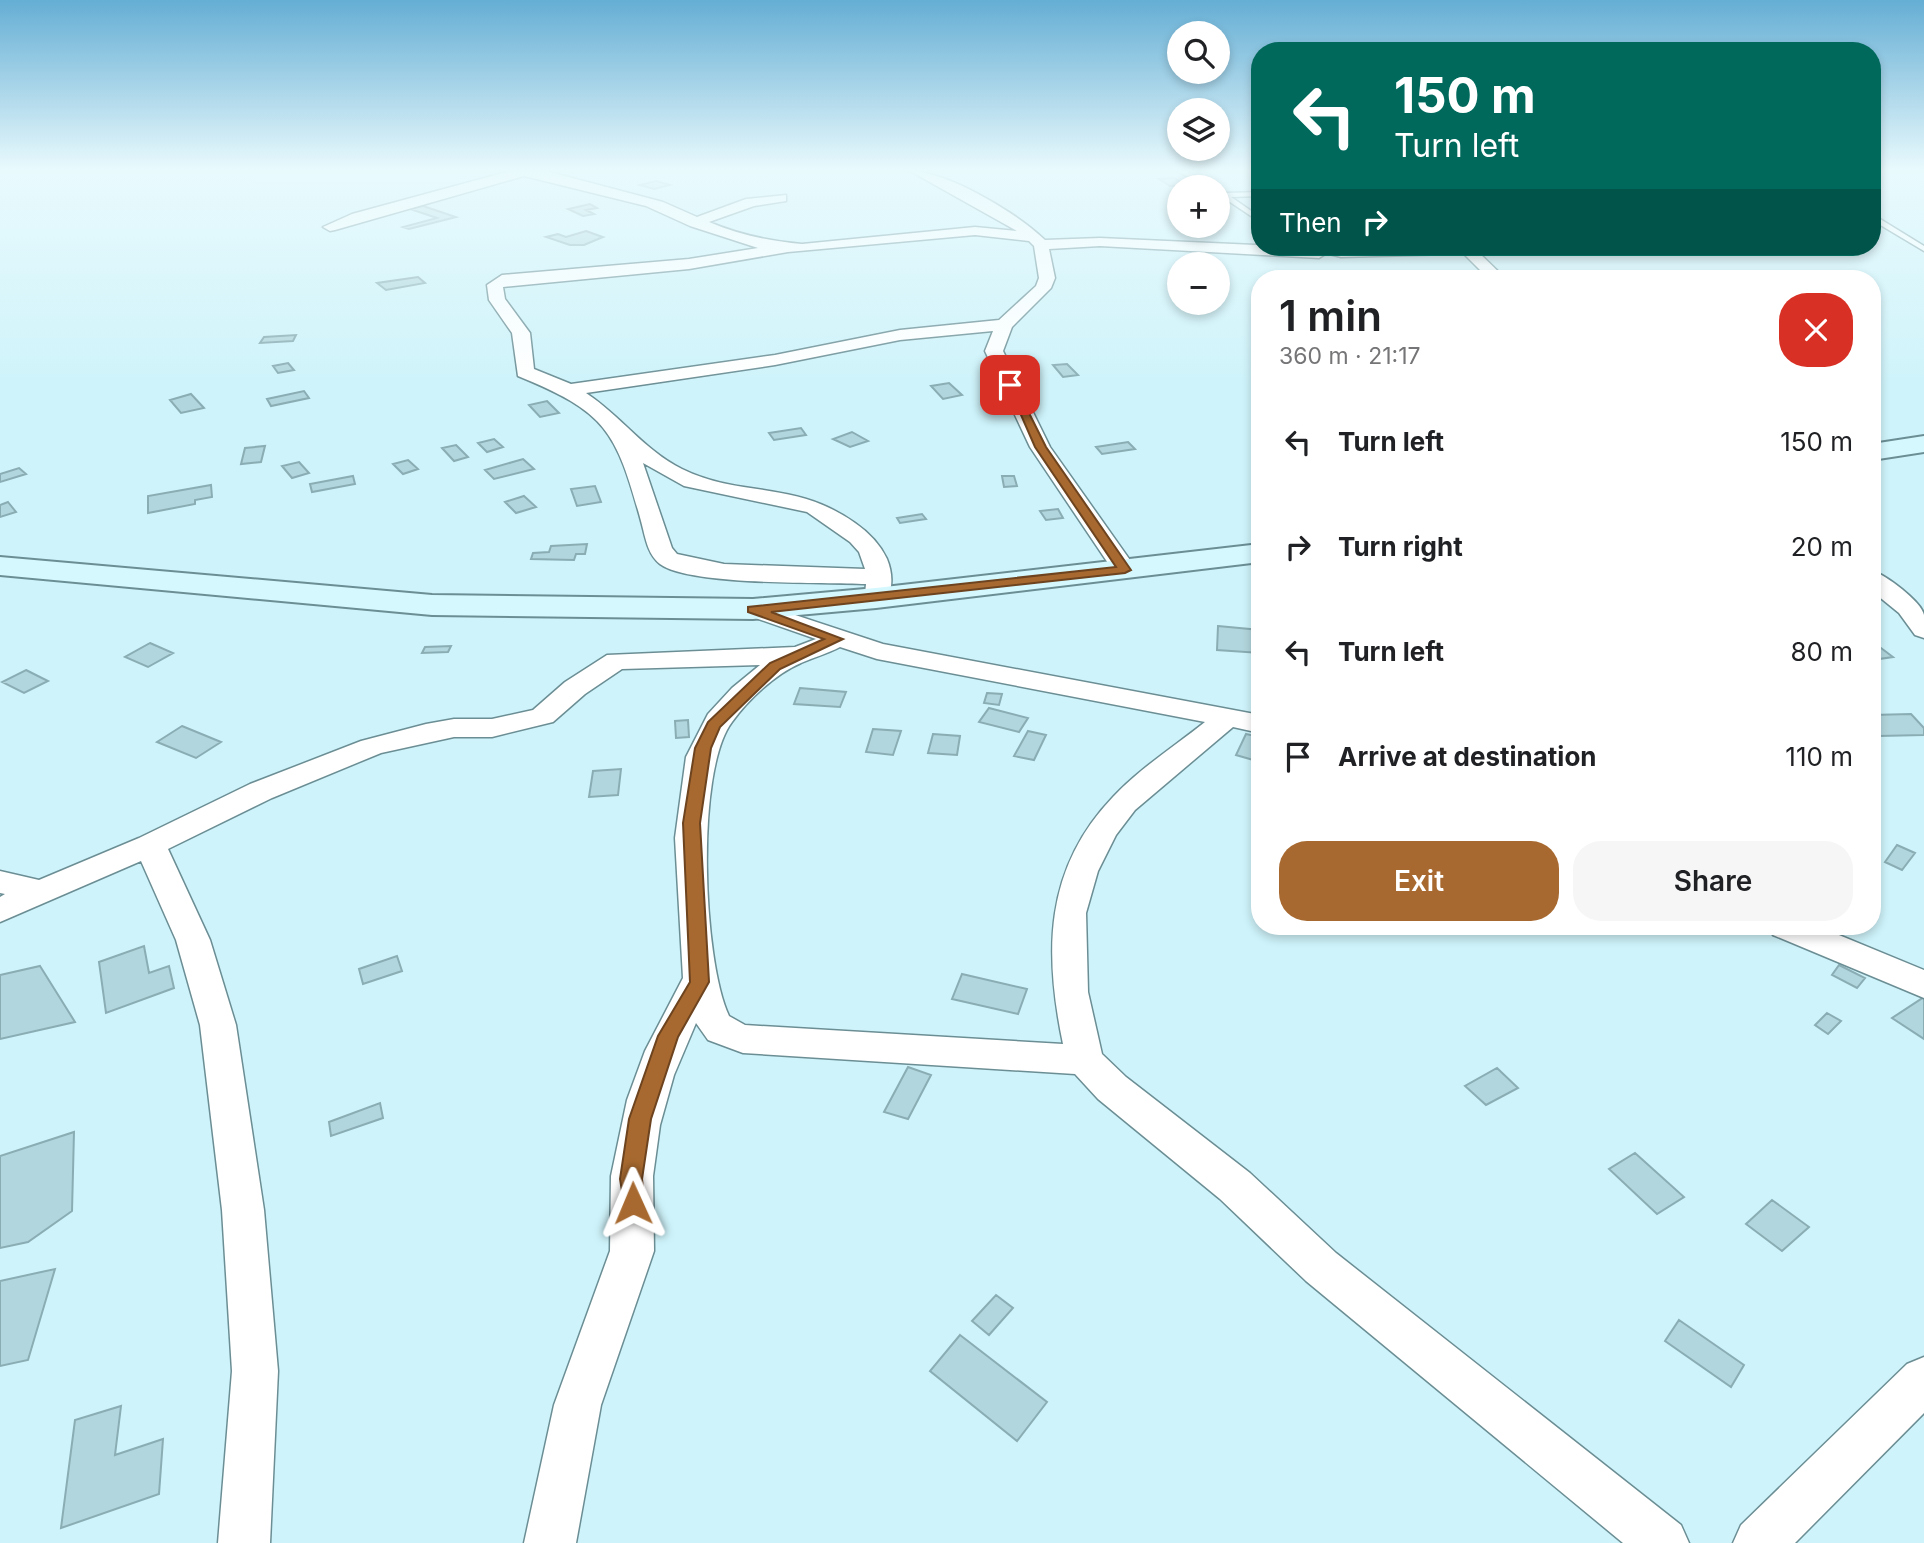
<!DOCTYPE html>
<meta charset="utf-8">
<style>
body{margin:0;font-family:Inter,sans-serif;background:#f6f6f6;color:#202124;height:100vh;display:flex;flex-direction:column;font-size:26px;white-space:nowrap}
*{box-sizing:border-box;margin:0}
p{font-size:23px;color:#757577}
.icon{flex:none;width:38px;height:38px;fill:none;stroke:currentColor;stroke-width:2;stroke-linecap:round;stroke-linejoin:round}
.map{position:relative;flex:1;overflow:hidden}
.details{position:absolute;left:1251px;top:270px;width:630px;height:665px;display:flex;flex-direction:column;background:#fff;border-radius:28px;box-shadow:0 4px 10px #0003}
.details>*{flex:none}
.banner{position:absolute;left:1251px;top:42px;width:630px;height:214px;border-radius:28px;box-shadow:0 4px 10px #0003;background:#00695c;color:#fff;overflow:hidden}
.fabs{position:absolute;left:1167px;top:21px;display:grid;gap:14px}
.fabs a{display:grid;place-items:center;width:63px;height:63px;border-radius:50%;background:#fff;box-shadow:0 4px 10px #0003;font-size:35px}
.pin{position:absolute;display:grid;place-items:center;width:60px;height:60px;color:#fff;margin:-30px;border-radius:14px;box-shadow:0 4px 10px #0006}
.me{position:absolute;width:77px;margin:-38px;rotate:359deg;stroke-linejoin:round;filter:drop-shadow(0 0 5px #0008)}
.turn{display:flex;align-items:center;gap:24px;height:147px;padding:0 28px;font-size:32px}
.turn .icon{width:91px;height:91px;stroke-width:2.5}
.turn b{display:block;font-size:49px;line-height:60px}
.then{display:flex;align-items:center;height:66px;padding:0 28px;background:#0003;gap:14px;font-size:26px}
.round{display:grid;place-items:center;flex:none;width:74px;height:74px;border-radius:28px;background:#f6f6f6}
.overview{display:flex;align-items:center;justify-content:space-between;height:119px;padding:0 28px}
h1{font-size:42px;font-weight:600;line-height:52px}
.button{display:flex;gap:14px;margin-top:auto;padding:14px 28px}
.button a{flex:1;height:80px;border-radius:28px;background:#a7692f;color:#fff;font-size:28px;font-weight:600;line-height:80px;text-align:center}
.button a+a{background:#f6f6f6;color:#202124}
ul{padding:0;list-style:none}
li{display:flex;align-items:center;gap:21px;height:105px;padding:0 28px}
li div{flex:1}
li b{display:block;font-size:26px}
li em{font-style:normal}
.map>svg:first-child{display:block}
.building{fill:#b2d6dd;stroke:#8aadb4;stroke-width:2}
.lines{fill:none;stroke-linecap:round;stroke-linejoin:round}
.lane-casing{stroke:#6b8e94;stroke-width:3}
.street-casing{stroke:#6b8e94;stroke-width:3}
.secondary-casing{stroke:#6b8e94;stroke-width:4}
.lane{fill:#fff;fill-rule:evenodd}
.street{fill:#fff;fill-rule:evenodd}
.secondary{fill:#d4f8fe;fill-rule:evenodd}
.route{fill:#a7692f;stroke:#6d441f;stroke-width:2}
</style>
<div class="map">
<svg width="1924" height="1543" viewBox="0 0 1924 1543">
<rect width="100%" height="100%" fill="#cef3fa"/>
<path class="building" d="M1174,178l11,7 -15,1 -11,-7z
M656,181l14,4 -16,4 -14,-4z
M590,204l7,4 -11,2 8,4 -11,2 -15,-7z
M423,206l33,11 -47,12 -6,-2 34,-9 -27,-9z
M586,231l17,6 -19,8h-14l-24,-8 12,-3 8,3z
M418,277l7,6 -39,7 -9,-7z
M296,335l-3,6 -33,2 4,-6z
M288,363l6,7 -16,3 -5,-7z
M1067,364l11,11 -15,2 -10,-12z
M949,383l13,12 -19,4 -12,-13z
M304,391l5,7 -38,8 -4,-7z
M191,394l13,14 -23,5 -11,-13z
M547,401l12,12 -19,4 -11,-12z
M801,428l5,7 -32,5 -5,-7z
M852,432l16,9 -18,6 -17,-8z
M494,439l9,8 -16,5 -9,-9z
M1128,442l7,7 -33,5 -6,-7z
M456,445l12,12 -14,4 -12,-13z
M265,446l-4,16 -20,2 4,-16z
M523,459l11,10 -40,10 -9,-9z
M408,460l10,9 -15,5 -10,-10z
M299,462l10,11 -17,5 -10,-12z
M19,468l7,6 -26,8v-8z
M353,476l2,8 -43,8 -2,-8z
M1002,476h12l3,10 -13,1z
M211,485l1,12 -17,3v4l-47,9v-17z
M595,486l6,16 -24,4 -6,-17z
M524,496l12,11 -20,6 -11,-11z
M8,502l8,10 -16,5v-12z
M1058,509l5,9 -17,2 -6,-9z
M922,514l4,5 -26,4 -3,-5z
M587,544l-2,10h-9l-2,6 -43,-1 2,-6 16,-1 2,-6z
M1218,626l42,4v23l-43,-3z
M150,643l23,10 -25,14 -23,-10z
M1877,645l16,12 -21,3v-14z
M451,646l-3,6 -26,1 3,-6z
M26,670l22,11 -24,12 -22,-11z
M800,688l46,4 -6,15 -46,-3z
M987,693l15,1 -3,11 -15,-2z
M989,708l39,10 -9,14 -40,-10z
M1911,714l13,14v7l-45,1 -7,-6v-15z
M688,720l1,17 -13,1 -1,-17z
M182,726l39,16 -25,16 -39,-16z
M873,729l28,2 -8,24 -27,-3z
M1028,731l18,4 -12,25 -20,-4z
M933,734l27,2 -3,19 -29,-2z
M1246,734l14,3v25l-24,-7z
M621,769l-3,26 -29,2 4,-26z
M1897,845l18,8 -13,17 -17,-8z
M144,946l5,27 20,-7 5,22 -68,25 -7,-51z
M397,956l5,15 -39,13 -4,-15z
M1839,965l26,13 -8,10 -25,-13z
M40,966l35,56 -75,17v-64z
M962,974l65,15 -9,25 -66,-15z
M1924,997v42l-32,-21z
M1827,1013l14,8 -13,13 -13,-9z
M908,1067l23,8 -23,44 -24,-7z
M1497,1068l21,20 -32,17 -21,-19z
M380,1103l3,15 -52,18 -2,-14z
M74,1132l-2,79 -44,31 -28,6v-92z
M1635,1153l49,44 -27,17 -48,-45z
M1772,1200l37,27 -27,24 -36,-27z
M55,1269l-27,91 -28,6v-85z
M996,1295l17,13 -24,27 -17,-14z
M1679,1320l65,45 -13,22 -66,-46z
M960,1335l87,67 -30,39 -87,-70z
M121,1406l-6,49 48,-16 -4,55 -98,34 14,-108z"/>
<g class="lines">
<defs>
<path id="lane" d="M1177,171h9l30,16h-9z
M1218,189l8,4 34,-1v4l-29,1 29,20v5l-42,-28z
M1872,214l52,32v5l-52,-31z
M1302,247h13l26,6 290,-6 -4,2 -286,8z"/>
<path id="street" d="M510,171h36l117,31 34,15 49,-18 40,-4v6l-32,5 -45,16c31,13 60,19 93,22l173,-17 42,4 -107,-60c38,0 108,43 135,69l55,-2 219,10 8,5 -8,5 -219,-12 -51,3 6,29 -4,10 -39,39 -9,24 47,96 87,123 -3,5h-18l-86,-128 -45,-96 8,-20 -93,9 -125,25 -189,28c35,23 58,57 96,76 59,29 113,11 173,54 13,9 25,21 32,36 5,12 7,29 -1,40h-18l-3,-5 1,-10c-41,-2 -177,2 -206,-20 -13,-10 -15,-29 -19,-43 -25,-91 -35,-109 -123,-145l-6,-43 -23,-33 -2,-15 15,-10 187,-16 69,-11 -68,-22 -44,-20 -122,-30 -189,54 -5,1 -7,-4 29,-13zM975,235l54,6 5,5 5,32 -3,8 -37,34 -99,10 -125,25 -204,29 -37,-15 -4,-36 -25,-34 -2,-12 186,-18 99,-17zM643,463l41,23 123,26 43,30 9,10 6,17 -141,-5 -47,-10 -5,-6z
M1471,248l5,2 29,28h-17l-25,-25z
M1872,571c13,3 50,31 52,44 0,7 0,15 0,23l-9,-3 -16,-22 -27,-22z
M753,601l130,43 377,71v18l-27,-6 -98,83 -19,25 -18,36 -12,42 2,79 14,62 24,23 124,96 86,80 345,272 8,18h-66l-317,-262 -86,-82 -122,-100 -23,-25 -332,-21 -35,-13 -12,-17 -22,52 -14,50 -7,51 1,75 -53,154 -25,138h-52l30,-138 56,-154 1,-75 16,-76 18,-49 38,-73 -8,-140 11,-81 22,-43 24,-26 28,-23 -138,4 -37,25 -32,28 -61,15h-38l-73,16 -109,45 -104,51 42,91 26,85 28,185 14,161 -8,172h-52l14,-172 -10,-161 -22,-185 -24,-85 -35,-79 -141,61v-25l5,-3 -5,-1v-22l39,9 100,-42 111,-54 111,-43 65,-17 28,-5h38l41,-9 32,-28 42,-27 188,-8 21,-8 -72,-25 -4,-5 4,-5zM840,647l37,12 328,63c-30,24 -66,47 -92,75 -69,72 -69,156 -50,247l-318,-19 -16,-9c-26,-55 -34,-245 3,-294 16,-22 43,-48 69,-59 13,-6 26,-9 39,-16z
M1768,926h49l107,44v28l-151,-63z
M1924,1357v56l-129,130h-62l8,-18 166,-161z"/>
<path id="secondary" d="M1924,436v16l-52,8v-16z
M1260,544v18l-384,46 -123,11 -321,-4 -432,-40v-18l432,38 321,4 123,-11z"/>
</defs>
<use href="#lane" class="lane-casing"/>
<use href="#street" class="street-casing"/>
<use href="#secondary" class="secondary-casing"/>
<use href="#lane" class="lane"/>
<use href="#street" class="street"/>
<use href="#secondary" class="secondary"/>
</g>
<linearGradient id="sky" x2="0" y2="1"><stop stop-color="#65aed4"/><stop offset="0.44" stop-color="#e9fafd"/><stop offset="1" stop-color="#e9fafd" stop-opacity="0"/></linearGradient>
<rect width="1924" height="387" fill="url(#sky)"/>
<path class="route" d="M1007,383l8,2 31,62 85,123 -6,3 -354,39 72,27 -63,30 -60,58 -9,21 -11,75 9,159 -31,55 -27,82 -9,60 3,24 -4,7 -8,3 -8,-3 -5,-31 9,-60 29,-83 32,-54 -7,-159 12,-75 13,-26 62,-59 54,-24 -76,-27v-5l368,-40 -81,-120z"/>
</svg>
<div class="fabs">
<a><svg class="icon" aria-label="search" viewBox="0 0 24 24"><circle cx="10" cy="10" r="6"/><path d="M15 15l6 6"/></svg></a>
<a><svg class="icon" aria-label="layers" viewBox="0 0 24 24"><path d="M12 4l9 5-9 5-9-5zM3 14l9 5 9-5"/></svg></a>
<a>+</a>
<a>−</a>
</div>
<div class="pin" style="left:1010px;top:385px;background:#d93025"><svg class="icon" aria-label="arrive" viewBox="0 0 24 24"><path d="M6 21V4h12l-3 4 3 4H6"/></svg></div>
<svg class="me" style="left:633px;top:1203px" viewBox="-20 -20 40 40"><path d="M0-17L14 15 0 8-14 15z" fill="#a7692f" stroke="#fff" stroke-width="4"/></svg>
<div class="banner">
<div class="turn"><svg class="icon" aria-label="left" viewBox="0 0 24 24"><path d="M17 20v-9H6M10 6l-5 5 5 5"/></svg><div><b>150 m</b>Turn left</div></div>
<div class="then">Then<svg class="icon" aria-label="right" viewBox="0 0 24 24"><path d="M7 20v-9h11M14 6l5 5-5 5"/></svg></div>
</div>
<section class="details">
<div class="overview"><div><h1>1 min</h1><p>360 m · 21:17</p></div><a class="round" style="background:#d93025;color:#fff"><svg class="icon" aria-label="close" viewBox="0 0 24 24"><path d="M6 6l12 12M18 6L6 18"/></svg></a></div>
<ul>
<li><svg class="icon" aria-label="left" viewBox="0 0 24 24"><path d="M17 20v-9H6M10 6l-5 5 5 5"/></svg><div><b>Turn left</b></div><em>150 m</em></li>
<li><svg class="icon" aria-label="right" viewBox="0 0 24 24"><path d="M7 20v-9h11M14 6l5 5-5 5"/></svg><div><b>Turn right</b></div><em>20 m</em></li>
<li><svg class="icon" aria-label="left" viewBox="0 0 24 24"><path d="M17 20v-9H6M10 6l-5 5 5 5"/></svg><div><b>Turn left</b></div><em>80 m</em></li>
<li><svg class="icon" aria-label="arrive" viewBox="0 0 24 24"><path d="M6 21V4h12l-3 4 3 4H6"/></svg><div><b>Arrive at destination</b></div><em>110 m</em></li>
</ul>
<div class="button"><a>Exit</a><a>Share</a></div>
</section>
</div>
